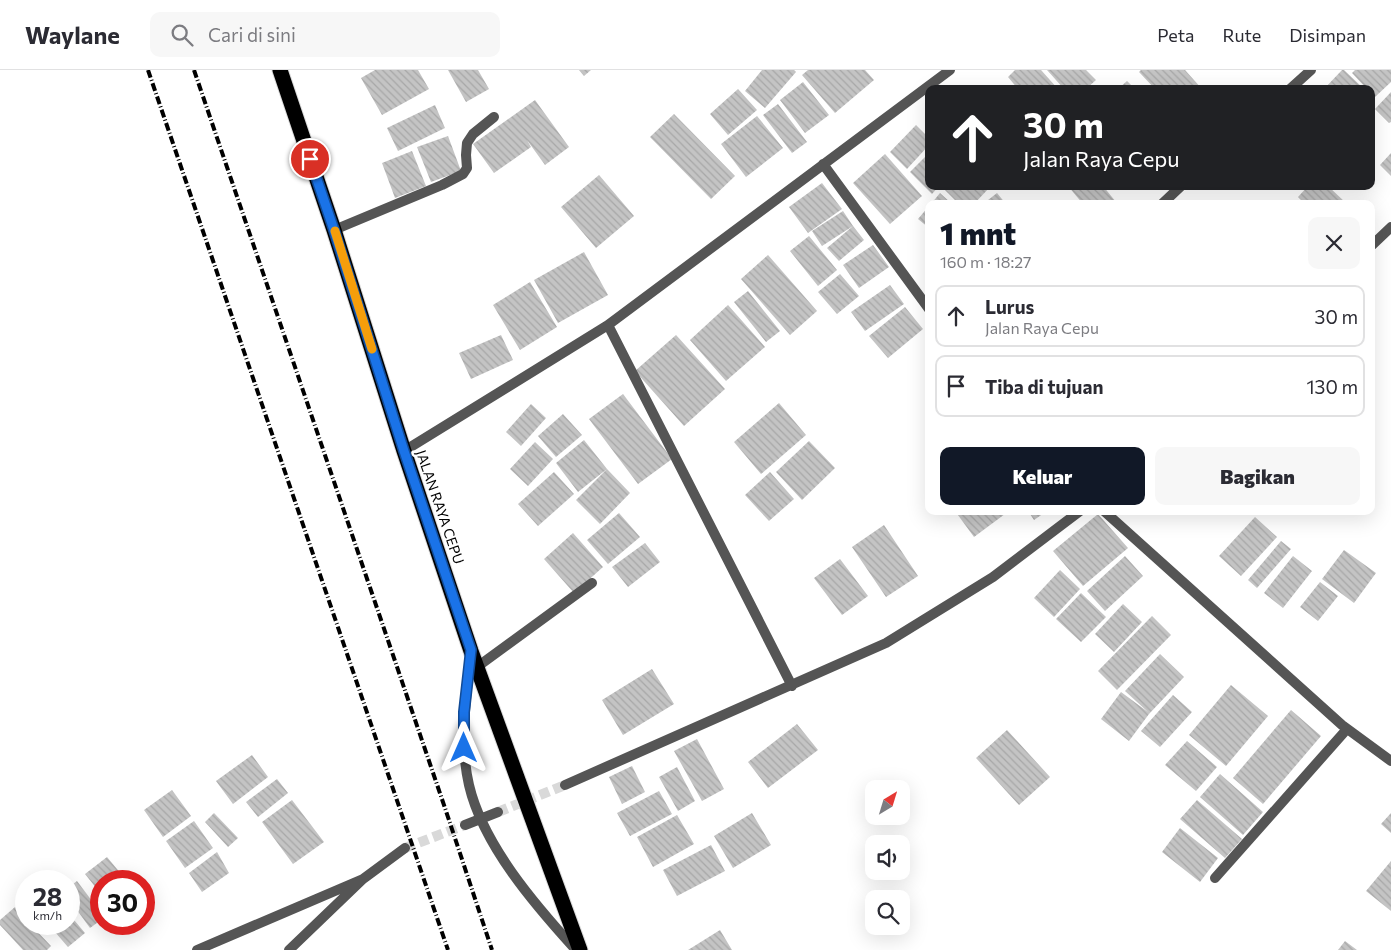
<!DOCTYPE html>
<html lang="id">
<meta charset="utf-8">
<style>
body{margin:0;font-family:Commissioner,sans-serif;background:#f7f7f7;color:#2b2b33;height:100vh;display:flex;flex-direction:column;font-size:19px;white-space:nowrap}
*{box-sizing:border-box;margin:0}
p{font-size:16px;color:#7c7c81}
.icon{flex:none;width:28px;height:28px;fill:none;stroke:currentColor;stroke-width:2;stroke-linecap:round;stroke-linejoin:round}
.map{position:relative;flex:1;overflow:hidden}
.panel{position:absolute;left:925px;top:130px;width:450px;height:315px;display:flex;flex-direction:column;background:#fff;border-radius:10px;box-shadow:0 5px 20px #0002}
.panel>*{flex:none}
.top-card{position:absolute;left:925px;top:15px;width:450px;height:105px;border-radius:10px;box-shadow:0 5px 20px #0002;background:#202124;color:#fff;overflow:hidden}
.needle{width:32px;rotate:38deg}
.controls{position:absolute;left:865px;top:710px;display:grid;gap:10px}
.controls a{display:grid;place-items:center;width:45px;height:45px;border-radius:10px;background:#fff;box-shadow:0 5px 20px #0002;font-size:25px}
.speed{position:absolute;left:15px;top:800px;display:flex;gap:10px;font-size:25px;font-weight:700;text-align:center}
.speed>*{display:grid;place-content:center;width:65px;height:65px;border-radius:50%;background:#fff;box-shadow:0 5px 20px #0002;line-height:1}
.speed small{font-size:12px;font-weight:400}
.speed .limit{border:8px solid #d22;background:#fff;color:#111}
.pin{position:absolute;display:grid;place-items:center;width:42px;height:42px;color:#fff;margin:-21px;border:2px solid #fff;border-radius:50%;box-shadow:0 1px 5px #0007}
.me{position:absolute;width:55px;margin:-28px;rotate:0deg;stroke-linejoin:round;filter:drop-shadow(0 0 4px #0008)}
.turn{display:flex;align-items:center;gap:18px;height:105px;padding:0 15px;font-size:22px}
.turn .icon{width:65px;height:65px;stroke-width:2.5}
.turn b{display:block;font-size:35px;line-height:42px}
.round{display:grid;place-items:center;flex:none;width:52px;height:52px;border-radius:10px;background:#f7f7f7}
.summary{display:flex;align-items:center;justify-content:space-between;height:85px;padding:0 15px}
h1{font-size:30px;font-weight:800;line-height:38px;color:#111827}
.action{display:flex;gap:10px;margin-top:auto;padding:10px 15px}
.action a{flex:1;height:58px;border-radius:10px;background:#111827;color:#fff;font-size:20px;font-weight:800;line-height:58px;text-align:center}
.action a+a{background:#f7f7f7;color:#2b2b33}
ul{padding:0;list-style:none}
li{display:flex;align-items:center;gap:15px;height:62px;margin:0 10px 8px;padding:0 5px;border:2px solid #e1e1e2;border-radius:10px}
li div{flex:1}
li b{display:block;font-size:19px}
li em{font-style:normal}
header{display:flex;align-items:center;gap:30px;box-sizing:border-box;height:70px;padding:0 25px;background:#fff;border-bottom:1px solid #e1e1e2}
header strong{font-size:24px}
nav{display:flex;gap:28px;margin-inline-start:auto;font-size:18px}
.search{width:350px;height:45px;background:#f7f7f7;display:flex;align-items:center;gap:12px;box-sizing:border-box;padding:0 18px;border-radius:10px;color:#7c7c81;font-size:19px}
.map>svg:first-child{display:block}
.building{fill:url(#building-back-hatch)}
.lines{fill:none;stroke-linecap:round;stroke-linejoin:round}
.street-tunnel{stroke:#d9d9d9;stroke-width:10;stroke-dasharray:10 5;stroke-linecap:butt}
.highway-casing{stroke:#dbdbdb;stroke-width:17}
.street{stroke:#555;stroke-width:10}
.highway{stroke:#000;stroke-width:15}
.rail{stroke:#000;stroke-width:4;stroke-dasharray:8 2.5 1 2.5;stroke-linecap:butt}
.route-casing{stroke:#114b97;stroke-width:12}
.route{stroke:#1a73e8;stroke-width:9}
.slow{stroke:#f59e0b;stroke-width:9}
.labels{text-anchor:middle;stroke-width:5;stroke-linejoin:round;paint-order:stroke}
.street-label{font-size:14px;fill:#000;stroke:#fff}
</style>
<header>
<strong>Waylane</strong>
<div class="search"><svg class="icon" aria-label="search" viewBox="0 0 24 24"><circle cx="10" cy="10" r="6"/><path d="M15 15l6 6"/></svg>Cari di sini</div>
<nav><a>Peta</a><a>Rute</a><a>Disimpan</a></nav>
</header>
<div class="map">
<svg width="1391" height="880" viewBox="0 0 1391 880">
<defs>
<pattern id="building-back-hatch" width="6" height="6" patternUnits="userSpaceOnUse" patternTransform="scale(1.25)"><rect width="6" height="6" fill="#c4c4c4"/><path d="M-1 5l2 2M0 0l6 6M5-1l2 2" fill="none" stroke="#a7a7a7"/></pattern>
</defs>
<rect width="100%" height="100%" fill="#fff"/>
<path class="building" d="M375,0h43l11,19 -47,26 -21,-37z
M448,0h30l11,19 -23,13z
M579,0h12l-7,6z
M762,0h32l2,2 -31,36 -20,-17z
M808,0h57l9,10 -39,33 -33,-38z
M1015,0h26l17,19h-40l-10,-12z
M1047,0h39l10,10 -10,9h-22z
M1141,0h44l17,19h-47l-16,-17z
M1342,0h2l20,19h-40z
M1355,0h36v12l-16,15 -4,-4v-4h-4l-15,-16z
M1127,11l8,8h-17z
M803,12l26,33 -24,18 -25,-33z
M738,19l19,21 -29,25 -18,-21z
M1391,22v30l-2,1 -14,-14z
M535,30l34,47 -24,18 -18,-25 4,7 -37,26 -21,-29z
M778,34l29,38 -15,11 -29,-38z
M435,35l10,23 -47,23 -11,-23z
M674,44l61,62 -24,23 -61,-62z
M757,46l26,32 -37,29 -25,-33z
M916,55l13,13v7l-22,24 -17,-17z
M448,66l13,35 -30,11 -14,-35z
M412,81l14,35 -31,12 -13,-35z
M929,83v33h10l-7,8 -22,-22z
M1391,83v23l-11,-11z
M885,84l37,42 -32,28 -37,-41z
M599,105l35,41 -38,32 -35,-41z
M822,113l20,26 -34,24 -19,-26z
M949,116h40l1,1 -16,17h-15l-14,-14z
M1068,116h35l13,16 -2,2h-31z
M1308,116h20l19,18h-42l-7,-7z
M940,123l12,11h-21z
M997,123l9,11h-23z
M929,136v22l-11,-9z
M843,141l10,15 -31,20 -10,-15z
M853,156l11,14 -25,21 -12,-13z
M809,166l28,34 -19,16 -28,-35z
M873,175l16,22 -30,21 -16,-23z
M584,182l24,43 -50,28 -24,-43z
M768,185l49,56 -27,24 -49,-56z
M840,204l19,22 -22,18 -19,-22z
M530,212l27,45 -37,23 -27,-45z
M890,215l14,19 -39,27 -14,-19z
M748,221l32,40 -14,11 -32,-40z
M728,235l37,42 -39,34 -36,-41z
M905,237l18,22 -35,29 -19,-22z
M501,265l12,25 -42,19 -12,-26z
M676,265l49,54 -41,37 -49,-55z
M623,324l49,65 -34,25 -49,-65z
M779,333l27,32 -45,39 -27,-32z
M531,334l15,14 -25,28 -15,-14z
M563,344l19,21 -26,22 -18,-21z
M584,370l23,29 -29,23 -22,-29z
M809,371l26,27 -33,32 -26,-28z
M535,372l18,17 -25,27 -18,-17z
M607,399l23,24 -30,31 -24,-24z
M554,402l20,22 -36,32 -20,-22z
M770,402l24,27 -25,22 -24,-26z
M955,441h54l-35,26z
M1028,441h19l-13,9z
M619,443l21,24 -32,27 -21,-24z
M1098,444l30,34 -45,38 -30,-35z
M1255,447l22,20 -36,39 -22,-20z
M884,455l34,51 -32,21 -34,-50z
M573,463l30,34 -29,26 -30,-34z
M1281,471l10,8 -34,39 -9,-8z
M645,473l15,19 -32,25 -16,-20z
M1344,480l32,23 -22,30 -32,-24z
M1125,486l18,20 -38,35 -18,-20z
M1293,486l19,15 -29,37 -19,-15z
M840,489l28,37 -26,19 -28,-37z
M1060,500l20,19 -26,28 -20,-19z
M1320,512l18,14 -20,25 -18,-14z
M1081,523l25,24 -25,25 -25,-23z
M1123,534l19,18 -28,30 -19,-18z
M1152,546l19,19 -54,55 -19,-19z
M1160,584l24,23 -35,37 -20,27 -28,-22 20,-27 27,20 -23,-21z
M652,599l22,35 -51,31 -21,-35z
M1231,615l37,31 -42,50 -37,-31z
M1173,625l19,17 -32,35 -19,-16z
M1291,640l30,26 -58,68 -30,-26z
M797,654l21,26 -50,38 -20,-26z
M1007,660l43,47 -31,28 -43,-47z
M697,669l27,50 -22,12 -28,-50z
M1187,671l30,26 -21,24 -31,-26z
M252,685l16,22 -35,27 -17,-23z
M632,696l13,26 -23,12 -13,-27z
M677,697l18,34 -17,10 -19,-34z
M1220,704l43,38 -20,23 -43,-38z
M277,709l11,14 -30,24 -12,-15z
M172,720l19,26 -28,21 -19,-27z
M659,721l13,23 -42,22 -13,-23z
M292,730l32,42 -31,22 -31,-42z
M1197,730l45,39 -17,19 -45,-39z
M214,743l24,25 -10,9 -23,-25z
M752,743l19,32 -38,23 -19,-32z
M1391,743v20l-10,-9z
M677,745l17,29 -41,23 -16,-30z
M194,751l19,27 -28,20 -19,-27z
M1180,758l38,30 -18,24 -38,-30z
M711,775l14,26 -48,25 -14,-26z
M217,782l12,21 -27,19 -13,-19z
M107,787l20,24h-26v13l-16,-20z
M1391,791v50l-25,-20z
M77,811l24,32v7l-11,8 -21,-29v-12z
M15,837l11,13v4h4l21,22 -4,4h-24l-23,-25v-5z
M69,844l16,19 -17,14 -20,-23h21z
M720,860l12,20h-44z
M1345,871l12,9h-19z"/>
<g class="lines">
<path class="street-tunnel" d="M498,742l67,-27
M405,778l60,-23"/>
<defs>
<path id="highway" d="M280,0l54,160 70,221 67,200 109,299"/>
</defs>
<use href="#highway" class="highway-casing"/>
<path class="street" d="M1290,19l21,-19
M823,94l106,145
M1162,134l19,-18
M334,160l108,-45 21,-11 4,-6 -1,-13 1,-12 6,-9 21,-17
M1371,176l20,-19
M608,255l184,361
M404,381l204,-126 342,-255
M1104,441l238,214 49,36
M471,585c-5,43 -12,87 -2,130 14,60 66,120 107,165
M477,597l115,-84
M565,715l321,-142 107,-66 87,-66
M465,755l33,-13
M1215,808l132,-149
M197,880l166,-71
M289,880l74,-71 42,-31"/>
<use href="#highway" class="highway"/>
<path class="rail" d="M148,0l300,880
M194,0l251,738 47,142"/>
</g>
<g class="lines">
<defs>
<path id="route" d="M310,89l24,71 70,221 67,199 -7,62v36"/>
</defs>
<use href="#route" class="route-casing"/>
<use href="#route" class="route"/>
<path class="slow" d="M335,161l37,118"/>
</g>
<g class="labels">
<g class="street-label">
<text transform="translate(440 437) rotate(71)" y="5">JALAN RAYA CEPU</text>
</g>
</g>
</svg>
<div class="controls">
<a><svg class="needle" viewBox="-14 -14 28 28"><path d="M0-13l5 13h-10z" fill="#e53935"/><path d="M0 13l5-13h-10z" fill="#7c7c81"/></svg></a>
<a><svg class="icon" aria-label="sound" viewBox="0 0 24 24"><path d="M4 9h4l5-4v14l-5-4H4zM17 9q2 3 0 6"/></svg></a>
<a><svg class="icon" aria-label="search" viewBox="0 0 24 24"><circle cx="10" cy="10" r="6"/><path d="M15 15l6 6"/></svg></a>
</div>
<div class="speed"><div>28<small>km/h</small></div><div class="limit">30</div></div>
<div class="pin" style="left:310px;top:89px;background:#d93025"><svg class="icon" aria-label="arrive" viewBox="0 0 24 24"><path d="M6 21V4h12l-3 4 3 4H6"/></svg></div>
<svg class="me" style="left:464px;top:678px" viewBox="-20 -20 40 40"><path d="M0-17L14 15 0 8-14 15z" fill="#1a73e8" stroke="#fff" stroke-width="4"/></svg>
<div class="top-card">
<div class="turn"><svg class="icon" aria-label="ahead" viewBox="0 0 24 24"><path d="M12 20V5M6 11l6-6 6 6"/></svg><div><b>30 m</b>Jalan Raya Cepu</div></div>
</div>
<section class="panel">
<div class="summary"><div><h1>1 mnt</h1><p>160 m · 18:27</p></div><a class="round"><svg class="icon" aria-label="close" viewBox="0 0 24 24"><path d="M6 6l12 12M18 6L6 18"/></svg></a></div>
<ul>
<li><svg class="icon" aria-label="ahead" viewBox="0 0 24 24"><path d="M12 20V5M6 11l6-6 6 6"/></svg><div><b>Lurus</b><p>Jalan Raya Cepu</p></div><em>30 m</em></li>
<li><svg class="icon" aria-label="arrive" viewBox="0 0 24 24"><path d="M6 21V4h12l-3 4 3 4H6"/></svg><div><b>Tiba di tujuan</b></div><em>130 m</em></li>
</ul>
<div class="action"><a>Keluar</a><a>Bagikan</a></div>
</section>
</div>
